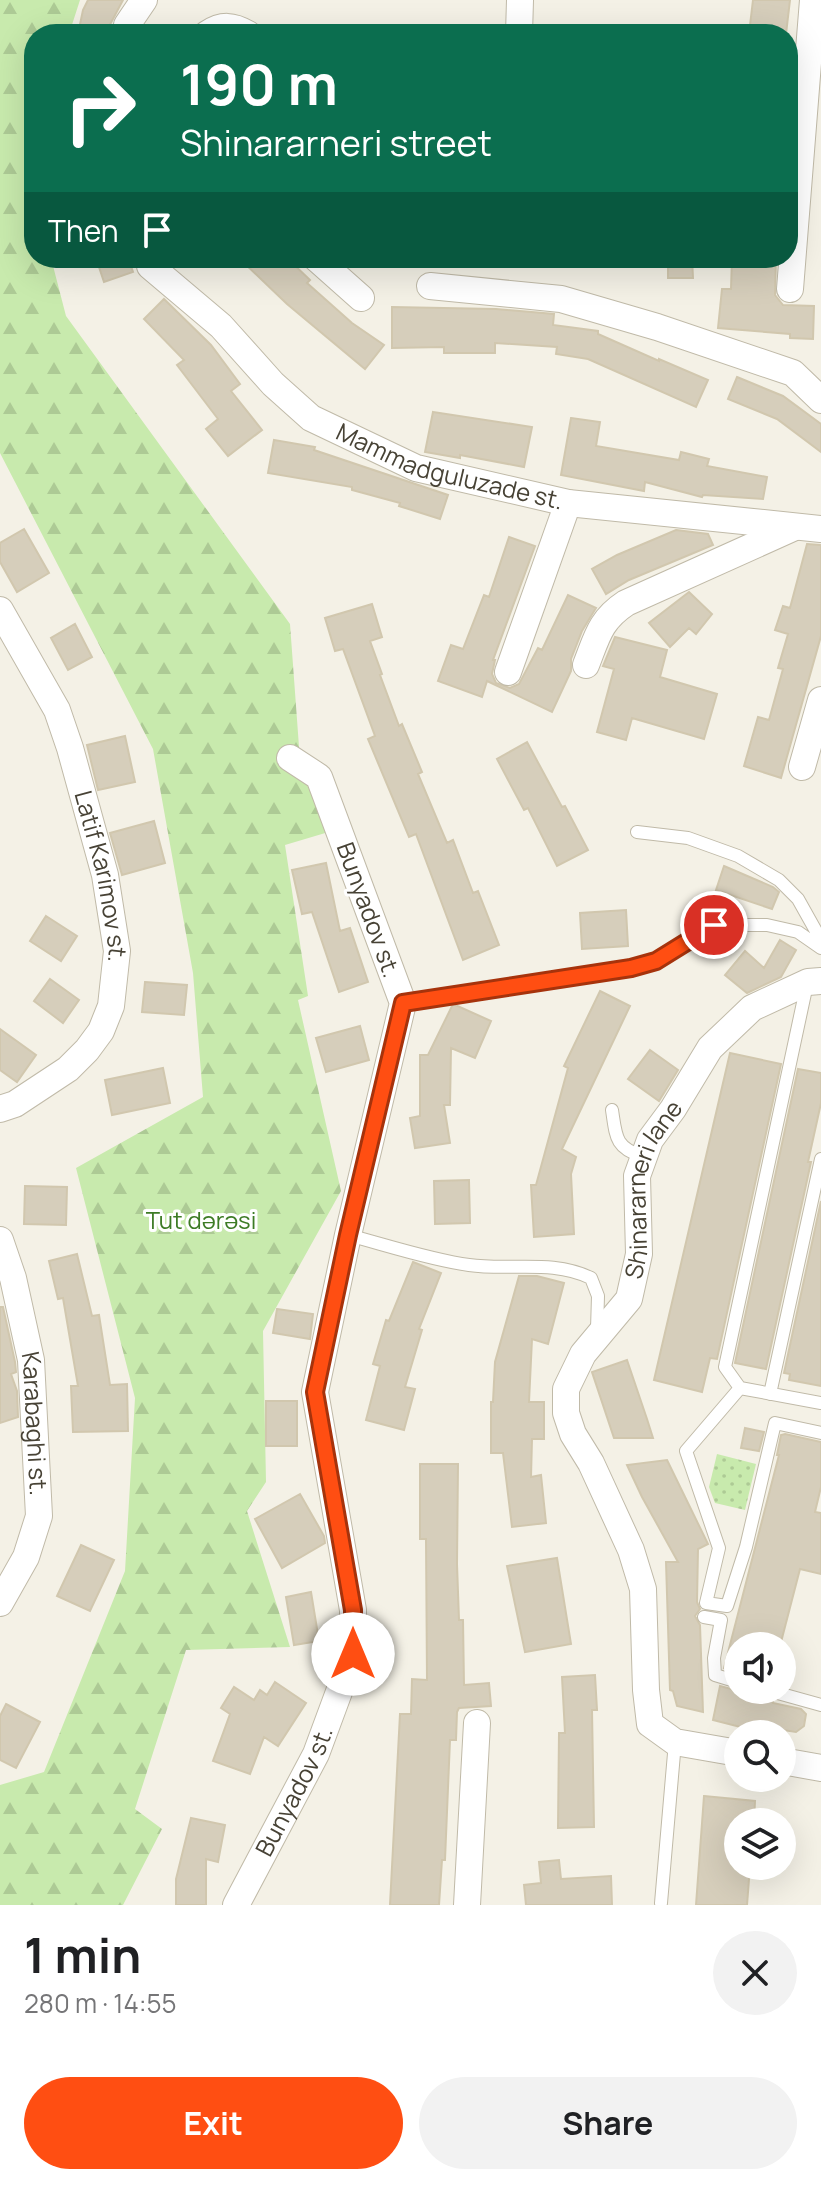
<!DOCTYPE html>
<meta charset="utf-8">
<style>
body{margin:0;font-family:Manrope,sans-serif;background:#f2f2f2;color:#202124;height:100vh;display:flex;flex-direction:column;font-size:30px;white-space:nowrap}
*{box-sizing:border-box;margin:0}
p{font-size:26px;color:#757577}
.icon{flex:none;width:44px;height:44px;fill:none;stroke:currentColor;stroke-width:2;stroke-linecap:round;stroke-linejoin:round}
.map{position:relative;height:1905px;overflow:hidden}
.side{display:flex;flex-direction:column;background:#fff;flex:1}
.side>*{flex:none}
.guide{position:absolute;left:24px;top:24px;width:774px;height:244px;border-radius:32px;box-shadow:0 8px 32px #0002;background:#0b6e4f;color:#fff;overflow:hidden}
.controls{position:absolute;left:724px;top:1632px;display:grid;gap:16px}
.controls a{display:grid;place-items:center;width:72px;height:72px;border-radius:50%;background:#fff;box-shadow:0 8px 32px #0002;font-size:40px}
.pin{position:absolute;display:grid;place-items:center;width:68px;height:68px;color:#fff;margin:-34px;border:4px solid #fff;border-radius:50%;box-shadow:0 2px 8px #0007}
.me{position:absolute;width:88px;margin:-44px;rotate:0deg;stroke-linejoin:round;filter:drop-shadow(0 0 6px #0008)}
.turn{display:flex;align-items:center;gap:28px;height:168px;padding:0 24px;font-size:36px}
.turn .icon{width:104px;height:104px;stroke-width:2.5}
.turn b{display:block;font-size:56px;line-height:68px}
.then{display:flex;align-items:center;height:76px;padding:0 24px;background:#0003;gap:16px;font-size:30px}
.round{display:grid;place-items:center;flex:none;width:84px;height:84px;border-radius:42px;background:#f2f2f2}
.head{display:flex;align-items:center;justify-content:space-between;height:136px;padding:0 24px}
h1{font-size:48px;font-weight:700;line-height:60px}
.cta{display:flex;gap:16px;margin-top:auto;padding:16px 24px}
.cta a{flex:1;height:92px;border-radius:48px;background:#ff4e12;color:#fff;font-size:32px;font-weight:700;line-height:92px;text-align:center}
.cta a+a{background:#f2f2f2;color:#202124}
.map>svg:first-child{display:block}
.green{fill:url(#green-dots)}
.forest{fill:url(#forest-firs)}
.building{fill:#d6cebb;stroke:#d1c7ae;stroke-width:2}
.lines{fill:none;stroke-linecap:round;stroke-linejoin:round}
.lane-casing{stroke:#c0baa8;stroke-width:14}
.street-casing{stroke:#c0baa8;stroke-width:28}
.lane{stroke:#fff;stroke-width:12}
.street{stroke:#fff;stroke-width:26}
.route-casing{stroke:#a6330c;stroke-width:20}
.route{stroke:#ff4e12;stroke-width:14}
.labels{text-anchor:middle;stroke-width:6;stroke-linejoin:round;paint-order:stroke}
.street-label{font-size:24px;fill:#474235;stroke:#fff}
.park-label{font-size:24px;fill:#3d7b25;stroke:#fff}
</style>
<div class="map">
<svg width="821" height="1905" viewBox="0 0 821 1905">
<defs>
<pattern id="green-dots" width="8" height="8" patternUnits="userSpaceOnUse" patternTransform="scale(2)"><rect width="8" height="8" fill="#c8eaad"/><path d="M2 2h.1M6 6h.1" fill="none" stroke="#adca95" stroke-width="1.8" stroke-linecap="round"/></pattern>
<pattern id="forest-firs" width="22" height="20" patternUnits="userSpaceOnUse" patternTransform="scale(2)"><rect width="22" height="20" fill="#c8eaad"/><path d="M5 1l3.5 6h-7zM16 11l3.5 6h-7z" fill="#adca95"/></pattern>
</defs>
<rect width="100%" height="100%" fill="#f4f1e6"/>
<path class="green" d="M717,1454l39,10 -11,46 -30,-7 -6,-16z"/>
<path class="forest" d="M0,0h80l-11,34h-35v224h17l15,58 224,308 11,150 31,57 -47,14 23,151 -10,4 43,191 -78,140 3,151 -19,29 43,136 -104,3 -51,159 27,20 -39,76h-123v-120l44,-13 81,-201 10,-173 -59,-230 127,-71 -10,-124 -40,-224 -153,-296z"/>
<path class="building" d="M88,0h35l-18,34h-27l5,-24z
M753,0h37l-4,34h-37z
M96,258h32l5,14 -29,10z
M239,258h48l23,22 -3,3 45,40 32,22 -19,24 -78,-65z
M668,258h24l1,20h-25z
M732,258h44l-1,37 8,10 31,1 -1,33 -23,-1v-4l-72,-6 4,-39h9z
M164,299l47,46 29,39 -9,7 31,39 -34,26 -22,-27 12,-10 -41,-54 7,-5 -40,-41z
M392,307l104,2 58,5 -1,11 45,6v3l61,27v-2l49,21 -12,27 -108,-48 -32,-5 1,-7 -62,-4v10h-51v-6l-52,1z
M737,377l46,19 38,28v28l-44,-33 -49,-20z
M433,412l99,15 -8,40 -64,-12v3l-35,-6z
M571,418l29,4 -4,24 83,14 2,-8 28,7 -2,7 60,11 -4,22 -60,-4 -1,2 -57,-15 -1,9 -83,-16z
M274,440l41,7 -1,3 134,45 -8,24 -41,-13 1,-3 -48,-13v-3l-84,-14z
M24,529l25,44 -32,19 -17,-30v-19z
M676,530l32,4 5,11 -84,35 -23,14 -14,-25 25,-14z
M509,537l26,9 -42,114h2l-3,14 4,9 14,5 9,-4 19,-36 4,2 26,-55 28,13 -14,23 -11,28v12l-19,41 -65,-31 -5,16 -44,-16 13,-36 12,4 21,-54 5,2z
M807,544l14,1v91l-40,142 -37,-12 14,-49 11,3 14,-51 -5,-1 10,-34 -13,-4 8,-24 7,2z
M689,592l23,22 -16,20 -7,-6 -19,19 -21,-24z
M372,604l10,33 -12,4 12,33 -2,1 19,51 3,-2 20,48 -4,2 29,69 6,-3 20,53 5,-2 21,54 -36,15 -47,-126 -7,3 -41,-98 7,-3 -32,-87 -8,2 -10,-33z
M75,624l17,33 -24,13 -17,-32z
M615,637l52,13 -7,27 57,17 -13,45 -72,-21 -6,22 -29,-8 17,-63 -11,-3z
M125,736l10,46 -37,8 -11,-45z
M527,742l35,65 3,-1 23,44 -31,16 -29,-58 -4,2 -27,-51z
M154,821l11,42 -43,12 -12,-42z
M326,863l14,68 10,-3 18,54 -29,10 -27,-80 -10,2 -10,-44z
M724,866l49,21 6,5 -7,17 -56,-19z
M626,910l2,36 -46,3 -2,-36z
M46,916l31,20 -16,25 -31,-20z
M780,940l16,10 -15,27 -34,16 -22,-18 20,-24 19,17z
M50,979l29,21 -16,23 -29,-22z
M145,982l42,3 -3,30 -42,-3z
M600,991l30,15 -68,143 14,8 -5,17 3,60 -40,3 -3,-52h5l32,-117 -4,-2z
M453,1004l38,17 -16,37 -24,-10 -1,57h-6l6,38 -35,5 -5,-30 10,-2v-61h8z
M360,1026l9,34 -43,12 -10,-34z
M0,1029l36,26 -19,27 -17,-12z
M650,1050l28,20 -19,31 -31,-22z
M730,1053l51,11 -64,295 -7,-1 -8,34 -48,-12z
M163,1068l7,35 -58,12 -7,-35z
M798,1069l23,4v30l-13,59h3l-45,207 -31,-6z
M469,1180l1,43 -35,1 -1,-43z
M25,1186l42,1 -1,38 -42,-1z
M821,1201v185l-32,-6 1,-6 -6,-1z
M77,1254l15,62 7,-1 11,70 17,-1 1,47 -55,1 -2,-46h7l-15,-88 -5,1 -9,-38z
M413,1262l28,11 -22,56 3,1 -17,57 10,2 -11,41 -38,-10 14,-54 -7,-2 13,-44 3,1z
M519,1276h18l27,7 -16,61 -16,-5 -3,63h15v37h-12l-1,38 10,-2 5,48 -34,4 -9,-74h-12v-51h2l2,-40z
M0,1307h3l12,55 1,10 -5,2 6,17 1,26 -18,6z
M277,1309l36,5 -3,25 -37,-6z
M627,1360l20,59 6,19h-39l-22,-66z
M266,1401h31v45h-31z
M745,1428l19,4 -5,19 -18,-3z
M785,1434l36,8v45l-6,25 6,1v61l-21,-5 -20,77h-42v27l-14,-5 55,-213h-2l4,-20z
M667,1460l41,84 -10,5 -1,53 3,7 -5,7 5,9 3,87 -26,-6 -4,-15 -3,-1 -4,-128h12l-36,-65 -15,-32z
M420,1464h38l-1,100 2,56h4l1,65 25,-2 2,23 -32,2 -2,4 -1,28h-6l-5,120h-3l-3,45h-49l10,-191h11l1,-35 15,1 -1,-141h-6z
M300,1494l24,42 1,7 -43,25 -27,-49z
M81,1545l33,15 -24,51 -33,-15z
M557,1558l14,86 -46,8 -18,-86z
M311,1592l8,49 -25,4 -8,-48z
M595,1675l2,35h-5l2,117 -36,1 1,-95h6l-3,-56z
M275,1682l31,21 -28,43 -14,-9 -14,37 -37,-13 17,-47 -9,-6 13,-21 20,13 6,-10 7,5z
M720,1686l41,11 12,4v2l28,6 5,5 -2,12 -8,6 -26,-4 -2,6 -55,-14z
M6,1704l34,18 -24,46 -16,-8v-44z
M704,1796l51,5 -1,21h-16v44h12l-3,39h-51z
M191,1818l34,7 -7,37 -12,-3v46h-30v-26z
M559,1860l2,19 50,-3 1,29h-86l-2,-20 17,-2 -2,-21z"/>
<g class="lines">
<defs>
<path id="lane" d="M637,832l51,6 50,18 41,24 19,19 23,41
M403,1003l228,-35 25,-7 58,-36h53l31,7 23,16
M612,1110c4,26 3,38 30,46
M348,1235c38,10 83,25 121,30 41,6 83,-6 122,13l7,18 -1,33
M740,1388l-15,-21 82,-383
M770,1394l51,-235
M821,1403l-81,-15 -54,63 33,97 -13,55 21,3 19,-59 29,-124 46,10
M704,1617l17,3 -7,38 1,17 23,7
M767,1690l54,15
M661,1903l14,-161"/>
<g id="street">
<path d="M126,34l1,-9 17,-25"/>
<path d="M207,34c15,-10 26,-9 41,0"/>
<path d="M519,34l1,-34"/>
<path id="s1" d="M149,258l1,8 71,60 52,58 38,34 105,50 152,35 253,26"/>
<path d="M316,258l45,40"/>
<path d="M430,286l131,13 96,28 136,46 28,27"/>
<path d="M790,289l23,-289"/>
<path id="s2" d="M0,610l57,100 13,38 35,127 12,76 -6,55 -10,25 -14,19 -19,19 -53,35 -15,5"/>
<path d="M586,665c11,-28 14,-45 40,-62l169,-76"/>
<path d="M508,672l60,-169"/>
<path d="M802,767l19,-67"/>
<path id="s3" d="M0,1240l13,38 18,82 8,156 -13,41 -26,46"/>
<path id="s4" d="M738,1753l-63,-11 -25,-18 -4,-34 -3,-101 -12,-39 -40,-87 -18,-29 -7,-21v-24l17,-35 46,-55 10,-45 -2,-78 13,-36 23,-31 37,-61 42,-40 56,-26 13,-1"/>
<path d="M782,1761l39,7"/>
<path id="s5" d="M236,1905l80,-151 37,-100v-44l-38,-218 33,-157 55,-232 -84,-226 -29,-19"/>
<path d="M467,1905l10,-182"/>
</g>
</defs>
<use href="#lane" class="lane-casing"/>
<use href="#street" class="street-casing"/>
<use href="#lane" class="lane"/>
<use href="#street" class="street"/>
</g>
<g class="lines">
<defs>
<path id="route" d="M353,1654v-44l-38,-218 33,-157 55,-232 228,-35 25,-7 58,-36"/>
</defs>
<use href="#route" class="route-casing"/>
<use href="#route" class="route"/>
</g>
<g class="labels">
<g class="street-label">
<text dy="8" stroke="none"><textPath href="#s1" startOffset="378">Mammadguluzade st.</textPath></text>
<text dy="8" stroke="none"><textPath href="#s2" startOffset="288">Latif Karimov st.</textPath></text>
<text transform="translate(368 910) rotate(70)" y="8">Bunyadov st.</text>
<text dy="8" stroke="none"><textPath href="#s4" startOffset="672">Shinararneri lane</textPath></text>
<text dy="8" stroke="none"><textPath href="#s3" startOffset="188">Karabaghi st.</textPath></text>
<text dy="8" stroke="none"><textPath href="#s5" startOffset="128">Bunyadov st.</textPath></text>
</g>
<g class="park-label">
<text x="201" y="1229">Tut dərəsi</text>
</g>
</g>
</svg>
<div class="controls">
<a><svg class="icon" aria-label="sound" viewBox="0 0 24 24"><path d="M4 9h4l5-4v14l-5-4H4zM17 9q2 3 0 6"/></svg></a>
<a><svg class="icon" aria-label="search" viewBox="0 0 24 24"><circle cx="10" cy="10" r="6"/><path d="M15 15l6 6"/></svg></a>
<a><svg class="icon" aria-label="layers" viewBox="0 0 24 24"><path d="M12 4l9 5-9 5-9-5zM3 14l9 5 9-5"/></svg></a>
</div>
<div class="pin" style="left:714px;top:925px;background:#d93025"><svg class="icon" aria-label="arrive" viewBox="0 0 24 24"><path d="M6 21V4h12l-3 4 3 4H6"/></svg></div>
<svg class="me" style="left:353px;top:1654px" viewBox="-20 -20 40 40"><circle r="19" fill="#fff"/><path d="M0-13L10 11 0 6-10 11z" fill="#ff4e12"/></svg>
<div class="guide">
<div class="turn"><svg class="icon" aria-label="right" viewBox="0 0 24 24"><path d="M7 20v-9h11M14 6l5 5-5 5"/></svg><div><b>190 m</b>Shinararneri street</div></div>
<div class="then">Then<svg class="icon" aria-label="arrive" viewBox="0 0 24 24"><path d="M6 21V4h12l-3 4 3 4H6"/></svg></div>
</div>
</div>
<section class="side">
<div class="head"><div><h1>1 min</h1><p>280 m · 14:55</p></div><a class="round"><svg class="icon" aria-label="close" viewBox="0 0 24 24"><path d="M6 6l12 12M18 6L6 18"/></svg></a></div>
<div class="cta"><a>Exit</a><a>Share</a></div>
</section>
